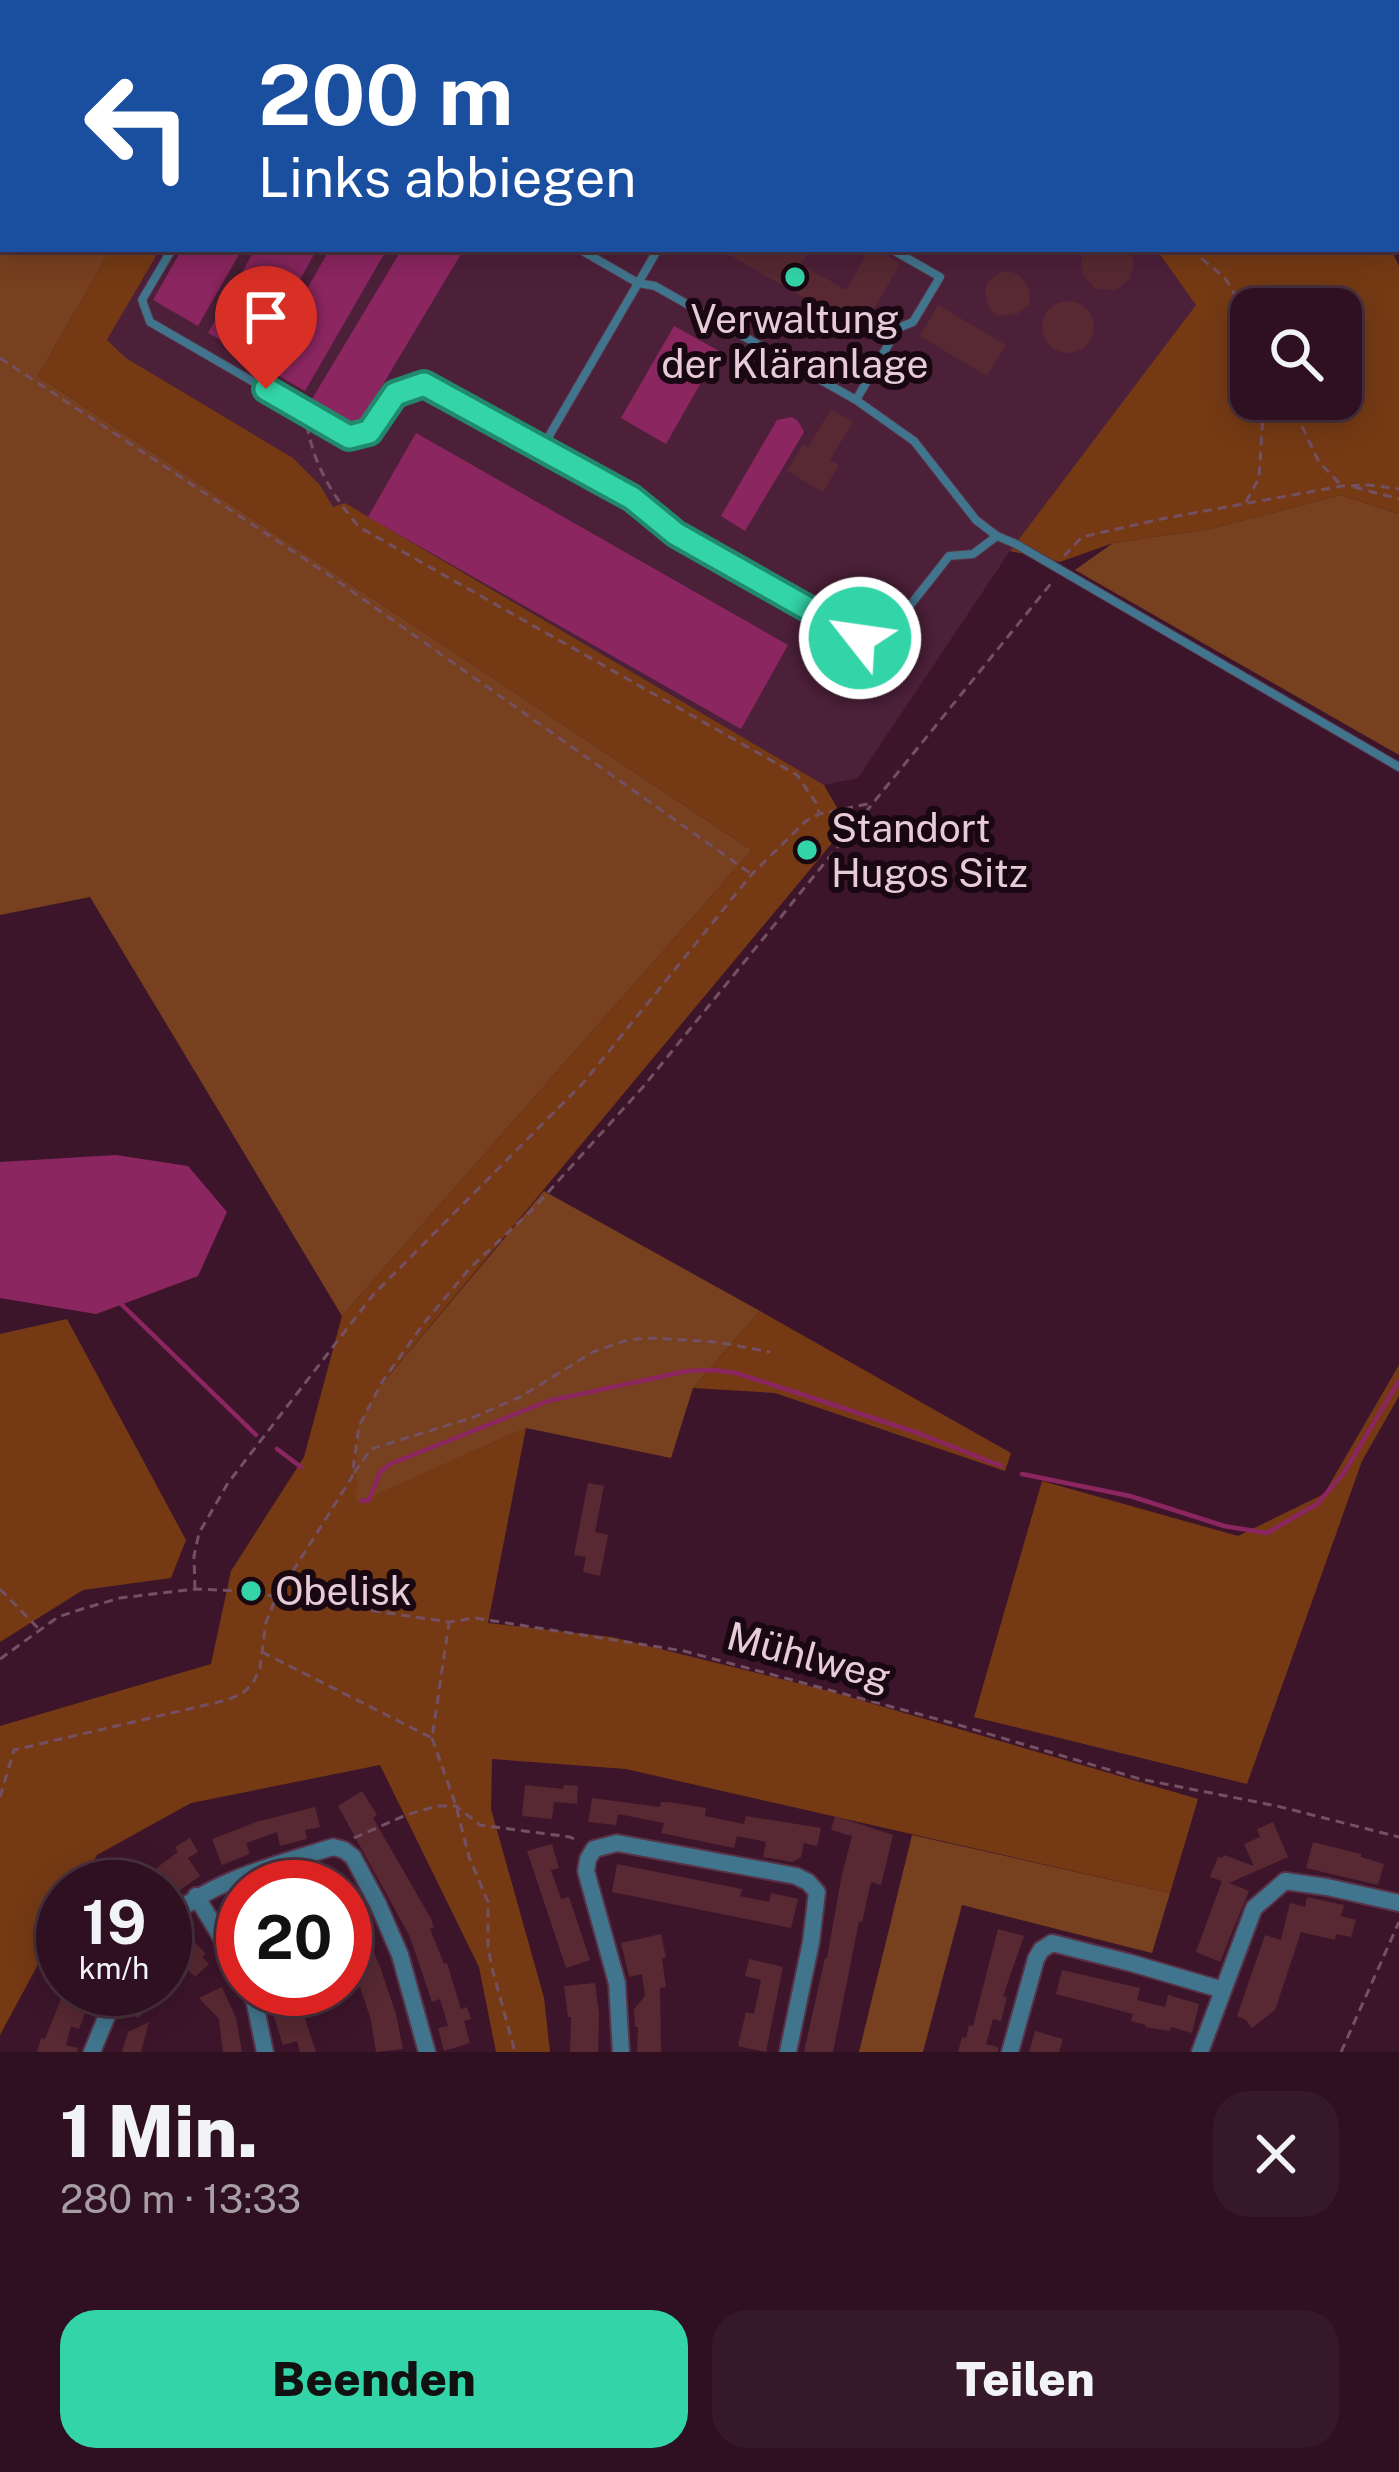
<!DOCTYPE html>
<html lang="de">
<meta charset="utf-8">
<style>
body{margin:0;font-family:"Public Sans",sans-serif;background:#361929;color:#f1f3f6;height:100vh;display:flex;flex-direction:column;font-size:45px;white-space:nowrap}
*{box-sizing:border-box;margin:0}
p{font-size:39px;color:#a79da5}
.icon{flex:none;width:66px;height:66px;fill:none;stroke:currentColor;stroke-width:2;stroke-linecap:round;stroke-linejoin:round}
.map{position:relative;height:2052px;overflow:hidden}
.panel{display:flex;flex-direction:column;background:#2e1020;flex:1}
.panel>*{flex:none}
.banner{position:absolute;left:0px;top:0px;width:1401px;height:252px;box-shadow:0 6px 30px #0003,0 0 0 3px #49303e;background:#1a4fa0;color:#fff;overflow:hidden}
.buttons{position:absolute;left:1230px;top:288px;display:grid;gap:24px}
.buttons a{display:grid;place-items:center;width:132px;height:132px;border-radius:24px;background:#2e1020;box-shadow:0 6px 30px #0003,0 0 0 3px #49303e;font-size:60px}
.speed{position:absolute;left:36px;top:1860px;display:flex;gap:24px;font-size:60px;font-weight:700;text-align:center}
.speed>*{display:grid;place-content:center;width:156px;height:156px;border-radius:50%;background:#2e1020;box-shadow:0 6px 30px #0003,0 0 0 3px #49303e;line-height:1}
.speed small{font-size:30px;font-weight:400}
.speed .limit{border:18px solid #d22;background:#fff;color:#111}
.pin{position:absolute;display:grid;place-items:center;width:102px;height:102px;color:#fff;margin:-123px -51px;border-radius:50% 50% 50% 0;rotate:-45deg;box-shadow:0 0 12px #0007}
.pin .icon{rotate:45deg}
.me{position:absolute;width:132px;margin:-66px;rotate:300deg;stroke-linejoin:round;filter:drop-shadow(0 0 9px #0008)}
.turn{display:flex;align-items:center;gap:42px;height:252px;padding:0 60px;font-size:54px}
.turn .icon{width:156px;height:156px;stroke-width:2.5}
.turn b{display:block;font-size:84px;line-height:102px}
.round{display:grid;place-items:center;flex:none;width:126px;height:126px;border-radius:36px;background:#361929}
.overview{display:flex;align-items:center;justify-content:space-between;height:204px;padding:0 60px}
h1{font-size:72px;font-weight:800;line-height:90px}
.cta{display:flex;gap:24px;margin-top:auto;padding:24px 60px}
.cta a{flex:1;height:138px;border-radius:36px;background:#33d4a8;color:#111;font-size:48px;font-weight:800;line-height:138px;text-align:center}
.cta a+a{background:#361929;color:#f1f3f6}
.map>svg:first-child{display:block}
.built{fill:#4d2039}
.green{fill:#753a14;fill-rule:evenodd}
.forest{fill:#77401f}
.water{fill:#8c2661}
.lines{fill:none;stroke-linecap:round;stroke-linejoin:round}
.stream{stroke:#8c2661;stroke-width:4.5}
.building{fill:#582932}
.service-casing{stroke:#583247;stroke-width:10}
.minor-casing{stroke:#583247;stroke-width:20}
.path{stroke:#745063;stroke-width:3;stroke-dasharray:9 6;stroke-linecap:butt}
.service{stroke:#41758d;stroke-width:8}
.minor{stroke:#41758d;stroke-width:16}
.route-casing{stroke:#218a6d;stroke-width:30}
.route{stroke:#33d4a8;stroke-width:21}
.poi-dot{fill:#33d4a8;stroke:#190811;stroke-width:4.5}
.labels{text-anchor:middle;stroke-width:12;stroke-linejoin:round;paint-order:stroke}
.poi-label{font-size:39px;fill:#e7ccd8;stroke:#190811;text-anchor:start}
.street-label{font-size:39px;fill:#e7ccd8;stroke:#190811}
</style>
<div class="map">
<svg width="1399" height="2052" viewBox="0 0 1399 2052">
<rect width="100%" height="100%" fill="#3d152b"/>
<path class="built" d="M302,0h530l4,3h-536z
M159,249h997l41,56 -187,246 -152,227 -34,7 -479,-282 -12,5 -13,-23 -27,-27 -167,-100 -19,-18z"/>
<path class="green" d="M835,0h486l2,3h-484z
M111,249h49l-53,91 19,18 167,100 27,27 13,22 12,-4 479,282 23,40 -466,560 -25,117 170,-74 -38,195 124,14 217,54 369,108 -28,94 -544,-124 -134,-10 -1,50 53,189 6,54h-54l-17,-85 -99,-202 -189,38 -94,52 -17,32h-17v31l-63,117v-309l211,-62 20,-93 73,-114 38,-141 410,-466 -714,-474z
M1156,249h235l8,17v248l-58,-19 -131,34 -97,14 -53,19 -50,-11 186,-246zM1251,309h90v90h-90z
M760,1311l251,142 -6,18 -230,-78 -82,-5z
M67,1319l119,221 -15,38 -88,12 -83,52v-308z
M1399,1365v31l-37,65 -115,323 -273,-67 68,-236 196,55 86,-42z"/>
<path class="forest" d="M0,0h253l-2,3h-248v246h108l-73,127 714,474 -410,466 -252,-419 -90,18z
M1341,495l58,19v241l-324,-185 38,-27 97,-14z
M544,1191l216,120 -67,77 -22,70 -145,-30 -170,75 2,-77 23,-41z
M912,1835l258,58 -18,60 -190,-48 -39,147h-64z"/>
<path class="water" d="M182,249h60l-44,77 -45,-26z
M255,249h62l-61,110 -48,-26z
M330,249h57l-82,142 -43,-25z
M402,249h62l-106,177 -46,-27z
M674,326l45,25 -53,93 -45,-26z
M792,417l6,4 6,11 -59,99 -24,-15 56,-96z
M416,433l372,212 -47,84 -373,-212z
M116,1155l72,11 39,46 -29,64 -102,38 -96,-16v-136z"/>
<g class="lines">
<path class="stream" d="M118,1301l138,134
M277,1449l24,18
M1022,1474l108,22 94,30 43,7 50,-29 26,-30 56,-93
M361,1501l8,-1 11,-28 10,-8 158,-63 139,-30 26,-1 23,3 68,22 114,38 83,33 -3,-2"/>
</g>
<path class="building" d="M719,249h79l9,5 -6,10 45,26 24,-41h9l21,15 -39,67z
M1083,249h46l5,13 -4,17 -14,11 -21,-1 -12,-15 -2,-9z
M1000,272h12l7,3 10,14 1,15 -13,10 -20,2 -9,-11 -3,-15 3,-8z
M1042 327a26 26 0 1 1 52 0a26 26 0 1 1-52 0Z
M938,305l68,40 -19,31 -67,-40z
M831,409l22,13 -23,38 9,5 -16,27 -36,-21 16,-27 5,3z
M588,1483l16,3 -9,46 13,3 -8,41 -17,-4 3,-15 -12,-2z
M525,1785l38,4 1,-4 14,1 -1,18 -23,-2 -2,17 -30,-3z
M362,1791l15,24 -4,3 57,99 4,10 -4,2 14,35 3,-1 14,46 6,-2 4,12 -7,2 6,22 -26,8 -6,-23 10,-2 -8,-27 -8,3 -22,-65 -72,-131z
M592,1798l68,9 1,-5h7l38,6 -1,8 39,8 2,-8 75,12 -4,18 -13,-3 -3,14 -9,5 -29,-5 3,-15 -29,-6 -3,12 -73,-15 3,-10 -46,-9 -2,11 -28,-3z
M315,1807l5,20 -15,3 2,9 -27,7 -3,-14 -31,11 4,11 -28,11 -10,-26 44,-17z
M835,1816l58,19 -12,50 -10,-3 -9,40 -3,-1 -26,131h-29l21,-94h2l15,-84 10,-38 -21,-6z
M1273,1822l15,35 -59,26 20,8 -29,71 -24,-10 26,-71 -12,-4 8,-20 5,1 1,-3 30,11 -10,-22 16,-7 -3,-8z
M190,1838l8,14 -10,6 12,18 -27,19 -18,-26 23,-17 -3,-5z
M1313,1842l48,12v3l23,7 -6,21 -72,-17z
M552,1844l7,24 -8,2 10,29 8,-2 21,63 -24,8 -39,-117z
M617,1864l125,25 -2,7 29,6 2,-9 27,6 -7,29 -179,-36z
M330,1871l4,16h-46l-1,-5z
M1307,1897l37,8 -3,11 15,4 -5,17 -15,-3 -1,6 -34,-8 -26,78 -23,18 -6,-8 -9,-4 28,-81 16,5 9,-37 15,4z
M194,1922l-5,14 17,18 -4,3 7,7 -14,13 -7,-7 -3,3 -5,-12 -5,12 -10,-11v-12z
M998,1929l26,7 -21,60 4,1 -6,24 -8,-2 -7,25 12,3v5h-40l4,-15 4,1 3,-13 4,1z
M363,1930l16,34 17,50 7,35 -27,3 -5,-32 -11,-33 -7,3 -8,-24v-28z
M661,1934l5,24h-4l4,29 -6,1 1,64h-24l1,-25h-3l-1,-18 11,-13 -3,-22 -13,3 -8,-34z
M749,1959l34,8 -17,85 -28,-6 8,-34 8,2 7,-34 -16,-4z
M1062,1970l78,18 -3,12 28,7 3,-12 31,9 -7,29 -21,-6 -1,4 -25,-4 1,-2 -15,-4 2,-7 -77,-20z
M595,1983l4,31 -1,38h-28l1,-35h-3l-4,-31z
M222,1987l14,31 6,34h-19l-4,-33 -20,-21z
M65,1989h17l-3,6 11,5 -11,29 -8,-3 -5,19 12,3 -1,4h-40l4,-14 4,1z
M137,1989l22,8 -21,21 -10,-4z
M265,1989h30l21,63h-16l-3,-11 -14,4z
M149,2022l-8,30h-19l6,-20z
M1035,2031l28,8 -4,13h-30z"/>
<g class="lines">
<defs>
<path id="service" d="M782,0l1,3
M316,3l2,-3
M1398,222h1
M172,249l-30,51 8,22 199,115 20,-5 26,-38 29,-10 209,114 43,36 184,104 26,-2 63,-80 24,-2 24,-18
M579,249l59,34 17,3 201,114 58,41 62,79 21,16 19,8 383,223
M856,400l42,-72 15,-6 27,-45 -49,-28
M542,448l116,-199"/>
<path id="minor" d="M196,1896l47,77
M165,1921c47,-41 109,-56 168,-74l11,3 9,7 25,47 22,51 27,97
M252,1989l13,63
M92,2052l26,-63
M621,2052l-4,-69 -31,-112 2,-12 6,-10 23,-6 179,33 12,6 9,10 -6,50 -23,110
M1010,2052l26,-93 5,-9 11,-7 79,20 92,27
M1200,2052l54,-144 31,-27 42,6 72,16"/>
</defs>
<use href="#service" class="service-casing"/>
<use href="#minor" class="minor-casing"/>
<path class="path" d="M890,0l6,3
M1261,0l2,3
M1319,0l1,3
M832,3l2,-3
M907,3l2,-3
M1398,162l1,3
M1190,249l35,29 26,43
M0,358l329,217 421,298
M1289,399l30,63 21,22
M307,425c7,41 26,71 52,102l438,248 19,28 3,9
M1354,487l45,12
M1246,502l13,-24 5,-79
M1064,556l18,-19 79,-18 181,-33 27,-1 30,4
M354,1473l17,-24 103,-32 46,-20 73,-45 34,-12 26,-2 64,4 53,10
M0,1589l38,39
M195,1589l-1,-33 5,-23 29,-50 145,-188 211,-213 168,-208 54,-53 13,-7 53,-11
M262,1652l170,86 17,-115
M0,1659l58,-42 24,-8 38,-11 75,-9 44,2 210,31 26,-4 209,33 268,72 188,56 137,27 122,31
M432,1738l24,68 13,51 19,45v45l4,21 23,84
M0,1797l14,-47 213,-50 16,-7 10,-10 7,-15 6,-46 10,-24 76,-121 7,-51 23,-44 42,-59 46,-55 62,-58 111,-123 410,-506
M354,1838l52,-23 31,-9h19l24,19 90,12 6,3
M1341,2052l58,-130"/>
<use href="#service" class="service"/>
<use href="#minor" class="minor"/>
</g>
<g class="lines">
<defs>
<path id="route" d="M266,389l83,48 20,-5 26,-38 29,-10 208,114 44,36 184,104"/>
</defs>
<use href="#route" class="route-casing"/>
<use href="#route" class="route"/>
</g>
<g class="poi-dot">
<circle cx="795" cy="277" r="12"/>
<circle cx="807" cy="850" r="12"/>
<circle cx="251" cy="1591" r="12"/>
</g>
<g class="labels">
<g class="poi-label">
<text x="795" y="333" text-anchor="middle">Verwaltung<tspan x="795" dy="45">der Kläranlage</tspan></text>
<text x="831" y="842">Standort<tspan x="831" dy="45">Hugos Sitz</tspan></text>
<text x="275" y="1605">Obelisk</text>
</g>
<g class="street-label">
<text transform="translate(809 1656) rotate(15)" y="14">Mühlweg</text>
</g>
</g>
</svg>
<div class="buttons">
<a><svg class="icon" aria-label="search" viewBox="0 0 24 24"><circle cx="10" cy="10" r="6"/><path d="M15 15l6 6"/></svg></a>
</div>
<div class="speed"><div>19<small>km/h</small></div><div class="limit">20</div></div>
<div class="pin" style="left:266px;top:389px;background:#d93025"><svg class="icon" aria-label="arrive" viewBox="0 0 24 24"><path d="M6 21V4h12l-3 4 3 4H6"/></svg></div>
<svg class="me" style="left:860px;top:638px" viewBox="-20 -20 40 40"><circle r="17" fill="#33d4a8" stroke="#fff" stroke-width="3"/><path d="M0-11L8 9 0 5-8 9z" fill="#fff"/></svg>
<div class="banner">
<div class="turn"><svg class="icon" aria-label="left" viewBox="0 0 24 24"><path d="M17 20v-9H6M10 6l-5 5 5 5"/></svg><div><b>200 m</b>Links abbiegen</div></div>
</div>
</div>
<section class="panel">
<div class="overview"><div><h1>1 Min.</h1><p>280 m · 13:33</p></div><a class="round"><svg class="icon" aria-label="close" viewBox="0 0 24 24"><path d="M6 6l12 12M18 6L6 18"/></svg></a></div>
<div class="cta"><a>Beenden</a><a>Teilen</a></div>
</section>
